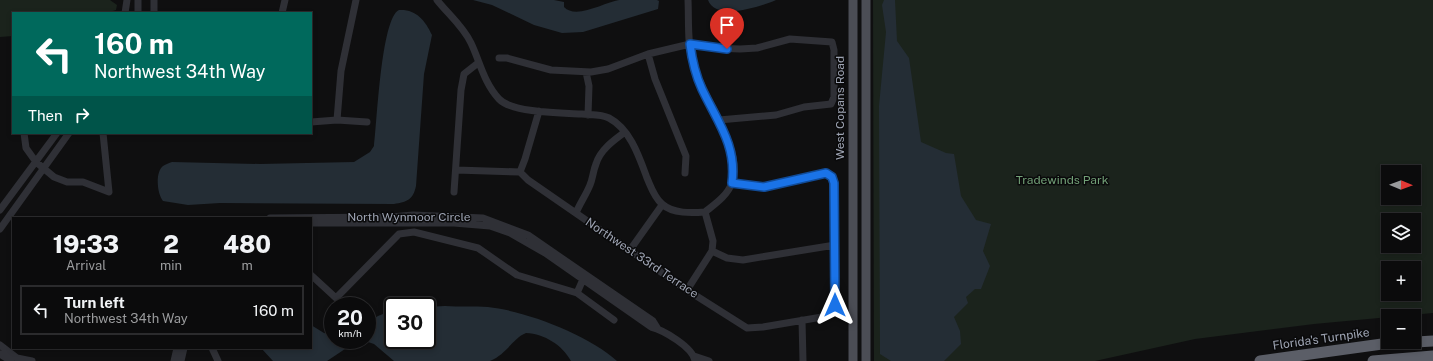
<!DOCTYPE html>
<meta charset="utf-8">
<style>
body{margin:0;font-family:"Public Sans",sans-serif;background:#19191a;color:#f1f3f6;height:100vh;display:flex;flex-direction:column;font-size:15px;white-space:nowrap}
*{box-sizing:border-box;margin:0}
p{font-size:13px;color:#9a9b9d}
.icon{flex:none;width:22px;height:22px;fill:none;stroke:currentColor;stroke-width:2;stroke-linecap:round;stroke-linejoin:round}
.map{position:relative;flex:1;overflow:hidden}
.sheet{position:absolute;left:12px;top:217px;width:300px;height:132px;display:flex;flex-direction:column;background:#0b0b0c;border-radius:0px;box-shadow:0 2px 6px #0003,0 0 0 1px #2b2b2d}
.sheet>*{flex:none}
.guide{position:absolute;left:12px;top:12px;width:300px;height:122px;border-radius:0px;box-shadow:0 2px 6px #0003,0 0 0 1px #2b2b2d;background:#00695c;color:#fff;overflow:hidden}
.needle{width:26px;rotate:91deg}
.controls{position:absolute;left:1381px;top:165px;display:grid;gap:8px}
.controls a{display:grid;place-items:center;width:40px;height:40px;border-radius:0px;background:#0b0b0c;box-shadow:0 2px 6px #0003,0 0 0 1px #2b2b2d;font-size:20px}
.speed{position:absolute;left:324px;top:297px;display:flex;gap:8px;font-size:20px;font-weight:700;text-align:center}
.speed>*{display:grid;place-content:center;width:52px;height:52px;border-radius:50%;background:#0b0b0c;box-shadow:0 2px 6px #0003,0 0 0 1px #2b2b2d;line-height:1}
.speed small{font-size:10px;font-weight:400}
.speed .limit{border:2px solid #111;border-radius:6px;background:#fff;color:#111}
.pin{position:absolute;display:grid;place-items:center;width:34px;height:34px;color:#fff;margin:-41px -17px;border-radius:50% 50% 50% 0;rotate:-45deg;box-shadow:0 0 4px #0007}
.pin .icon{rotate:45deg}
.me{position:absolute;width:44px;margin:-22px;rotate:0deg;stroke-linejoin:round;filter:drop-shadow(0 0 3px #0008)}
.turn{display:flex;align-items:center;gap:14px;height:84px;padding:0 16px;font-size:18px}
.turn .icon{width:52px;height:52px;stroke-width:2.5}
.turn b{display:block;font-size:28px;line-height:34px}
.then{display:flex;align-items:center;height:38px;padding:0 16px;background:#0003;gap:8px;font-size:15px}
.eta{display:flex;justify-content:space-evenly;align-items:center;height:68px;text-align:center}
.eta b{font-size:24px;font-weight:800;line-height:28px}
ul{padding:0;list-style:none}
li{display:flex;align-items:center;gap:12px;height:50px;margin:0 8px 6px;padding:0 8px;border:2px solid #2b2b2d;border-radius:0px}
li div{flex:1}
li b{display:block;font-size:15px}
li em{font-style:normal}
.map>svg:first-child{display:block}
.green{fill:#1b231c;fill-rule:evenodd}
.water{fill:#242d35}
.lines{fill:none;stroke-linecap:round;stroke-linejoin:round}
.minor{stroke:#2f3036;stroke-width:7}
.major{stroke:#4b4d55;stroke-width:9}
.highway{stroke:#5b5e67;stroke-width:11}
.route-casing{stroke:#114b97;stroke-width:10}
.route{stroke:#1a73e8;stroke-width:7}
.labels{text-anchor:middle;stroke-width:3;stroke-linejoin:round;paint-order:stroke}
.street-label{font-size:12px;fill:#9ea4b3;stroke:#0a0a0b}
.park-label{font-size:12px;fill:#72a077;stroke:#0a0a0b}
</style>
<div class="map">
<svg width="1433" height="361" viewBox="0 0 1433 361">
<rect width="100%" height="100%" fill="#0f0f10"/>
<path class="green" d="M0,0h110l7,5 -1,5 -10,3h-93v23l-13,1z
M873,0h560v313l-119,11 -119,15 -100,22h-221zM1388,172h26v26h-26zM1388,220h26v26h-26zM1388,268h26v26h-26z"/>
<path class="water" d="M473,0h81l10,2v5c12,13 41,-5 55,-7 12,0 25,0 38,0l2,1 -1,8 -75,23 -21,1 -28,-8 -42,-20z
M708,0h68c-14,6 -60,22 -68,0z
M884,0h11l2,41 12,17 12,84 25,11 8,1 7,42 15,24 15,4 -8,27 7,15 -9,23h-6l-9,8 2,6 -14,14 6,14 1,13 -17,17h-53l-11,-7 -1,-248 7,-74 -4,-27z
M399,10c17,-1 26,10 33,25l-8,39 -8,112c-3,14 -9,16 -22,18l-174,-1 -32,2 -25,-4c-6,-7 -8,-29 0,-35 3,-2 6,-3 9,-4l88,2 94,-2 16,-10 4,-6c3,-22 7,-128 25,-136z
M445,306c14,1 29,0 43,1 38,4 101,28 129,54h-46c-9,-16 -26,-27 -45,-28 -13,5 -19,21 -36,28h-96l-20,-17 -6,-2 -20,5 -21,14h-54l-12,-13h50v-23l13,8 9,2v5h34v-17l11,-7 15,-6v30h34v-33z"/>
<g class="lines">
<path class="minor" d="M138,0v13
M154,0v13
M437,0c11,14 26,26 34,43 9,19 13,40 28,56 13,14 64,14 83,15 8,1 19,0 27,4 21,11 30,38 38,60 4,9 7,19 15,26 11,10 30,9 43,8
M125,13l2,-13
M282,13l3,-13
M648,54l7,25 31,77 -1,17
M499,58h8l44,12 40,2 17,-3 40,-15 42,-10 24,4 26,1 17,-1 33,-9 42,3 2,8v47l-3,7 -27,3 -28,8 -57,5
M586,72l3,14 -1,29
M337,120l4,-49 15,-71
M311,122l26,-2 30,2
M24,133l2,15 10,14 18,15 13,5h16l26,10 -6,-59
M456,170l64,2 8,8 159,110 60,38 16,-1 65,-11 5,-4 2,-7 -1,-122 -2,-6 -6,-4 -62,14 -32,-4
M520,172l5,-13 14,-48
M454,192l7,-102 3,-16 14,-11
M0,210l57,-77
M576,213c4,-10 10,-18 14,-28 3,-7 3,-14 6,-21 4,-14 18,-24 29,-32
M270,218l121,-1 22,-2 70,3 45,17 125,86 5,8
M311,223h143l36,3 20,7 35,20 106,74c12,3 42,20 44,34
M0,229l69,-96
M630,250l32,-45
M712,251l15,7 16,2 92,-15
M311,275l25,23 63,-64 15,-2 64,16 39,27 60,18 7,-16
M687,290l25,-39 1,-10 -8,-29c10,-8 22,-16 27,-29 13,-32 -30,-87 -39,-119 -6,-20 -4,-43 -5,-64
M577,293l37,27
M802,320l1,41
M0,345l17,13 15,3
M212,348l6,13
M0,354l11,7
M694,356l15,5
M174,361l3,-13
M181,361l3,-13"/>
<path class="major" d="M866,0v361
M853,361v-361"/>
<path class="highway" d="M1260,361l122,-17 51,-3
M1373,361l60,-5"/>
</g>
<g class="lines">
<defs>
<path id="route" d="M727,49l-37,-5c2,16 5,30 12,45 15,32 35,56 30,94l32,4 62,-14 6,4 2,6 1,122"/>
</defs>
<use href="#route" class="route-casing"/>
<use href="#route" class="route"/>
</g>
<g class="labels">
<g class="street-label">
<text transform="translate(840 108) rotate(-90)" y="4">West Copans Road</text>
<text x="409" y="221">North Wynmoor Circle</text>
<text transform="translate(642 258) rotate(34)" y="4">Northwest 33rd Terrace</text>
<text transform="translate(1321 339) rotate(-8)" y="4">Florida's Turnpike</text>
</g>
<g class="park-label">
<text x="1062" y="184">Tradewinds Park</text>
</g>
</g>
</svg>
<div class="controls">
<a><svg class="needle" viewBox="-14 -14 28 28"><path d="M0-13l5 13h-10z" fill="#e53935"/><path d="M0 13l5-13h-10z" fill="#9a9b9d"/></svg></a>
<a><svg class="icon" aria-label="layers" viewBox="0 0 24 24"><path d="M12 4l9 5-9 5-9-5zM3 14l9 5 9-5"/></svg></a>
<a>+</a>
<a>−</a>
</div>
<div class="speed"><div>20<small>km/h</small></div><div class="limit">30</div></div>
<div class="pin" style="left:727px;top:49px;background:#d93025"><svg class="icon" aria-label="arrive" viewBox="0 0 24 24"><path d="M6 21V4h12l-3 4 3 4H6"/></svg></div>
<svg class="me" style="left:835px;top:305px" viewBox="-20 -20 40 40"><path d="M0-17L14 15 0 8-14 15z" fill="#1a73e8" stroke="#fff" stroke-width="4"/></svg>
<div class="guide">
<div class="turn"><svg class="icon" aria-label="left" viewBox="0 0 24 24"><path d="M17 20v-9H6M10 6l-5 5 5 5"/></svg><div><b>160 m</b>Northwest 34th Way</div></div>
<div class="then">Then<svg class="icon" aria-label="right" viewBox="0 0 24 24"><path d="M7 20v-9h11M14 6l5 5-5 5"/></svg></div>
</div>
<section class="sheet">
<div class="eta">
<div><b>19:33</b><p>Arrival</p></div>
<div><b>2</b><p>min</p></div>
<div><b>480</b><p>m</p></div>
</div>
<ul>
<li><svg class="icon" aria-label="left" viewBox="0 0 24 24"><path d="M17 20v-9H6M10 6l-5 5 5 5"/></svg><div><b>Turn left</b><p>Northwest 34th Way</p></div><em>160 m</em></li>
</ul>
</section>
</div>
